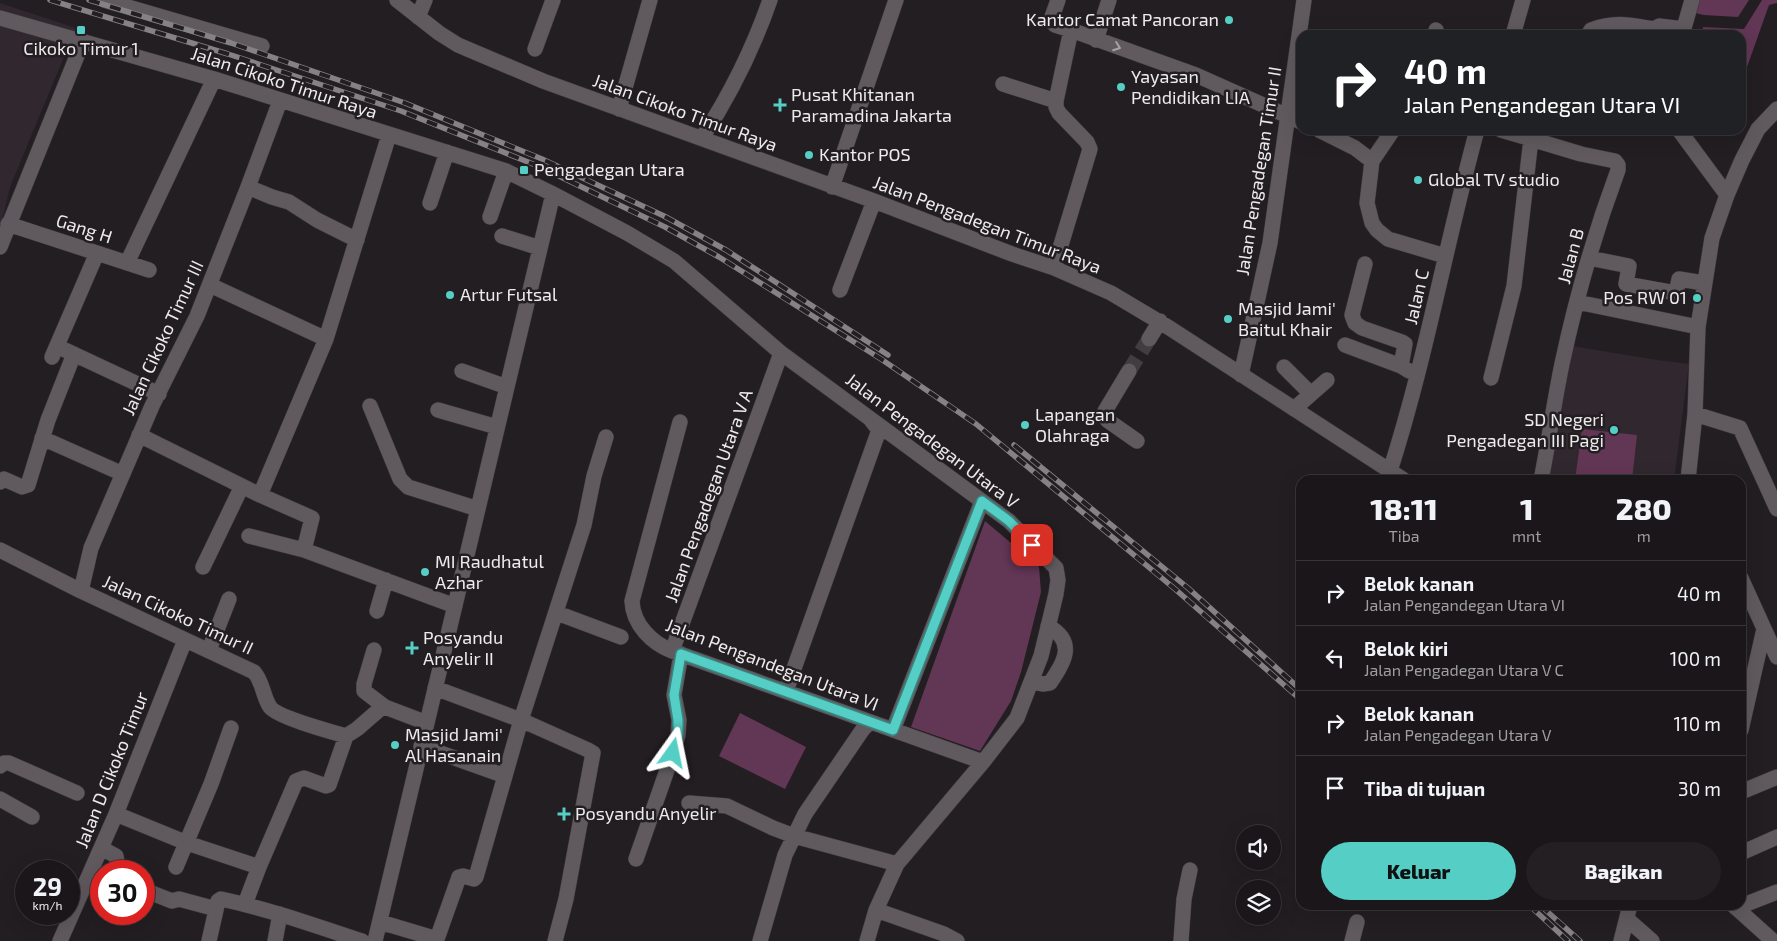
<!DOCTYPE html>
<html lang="id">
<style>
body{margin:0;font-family:"Exo 2",sans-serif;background:#231f22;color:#f1f3f6;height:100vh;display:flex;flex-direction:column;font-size:19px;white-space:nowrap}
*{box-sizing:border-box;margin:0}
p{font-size:16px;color:#9f9fa2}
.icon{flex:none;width:28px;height:28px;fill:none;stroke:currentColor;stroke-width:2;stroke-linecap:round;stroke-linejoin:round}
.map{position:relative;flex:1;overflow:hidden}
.details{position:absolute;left:1296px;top:475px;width:450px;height:435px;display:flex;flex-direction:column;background:#1a1619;border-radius:15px;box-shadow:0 5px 20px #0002,0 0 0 1px #383538}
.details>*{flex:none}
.banner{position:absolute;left:1296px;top:30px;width:450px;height:105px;border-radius:15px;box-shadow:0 5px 20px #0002,0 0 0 1px #383538;background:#202124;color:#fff;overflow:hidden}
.buttons{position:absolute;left:1236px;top:825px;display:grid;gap:10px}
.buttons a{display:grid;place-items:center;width:45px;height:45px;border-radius:50%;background:#1a1619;box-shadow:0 5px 20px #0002,0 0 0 1px #383538;font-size:25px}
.speed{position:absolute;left:15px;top:860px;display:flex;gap:10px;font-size:25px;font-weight:700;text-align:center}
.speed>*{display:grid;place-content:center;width:65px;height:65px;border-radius:50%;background:#1a1619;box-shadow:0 5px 20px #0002,0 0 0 1px #383538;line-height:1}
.speed small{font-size:12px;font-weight:400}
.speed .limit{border:8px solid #d22;background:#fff;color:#111}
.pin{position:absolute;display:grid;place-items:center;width:42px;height:42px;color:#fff;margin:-21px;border-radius:10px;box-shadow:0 2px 8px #0006}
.me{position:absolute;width:55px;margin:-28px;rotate:12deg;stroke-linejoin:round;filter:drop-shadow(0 0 4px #0008)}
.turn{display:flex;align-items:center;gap:18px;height:105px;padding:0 25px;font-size:22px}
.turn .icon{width:65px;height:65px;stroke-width:2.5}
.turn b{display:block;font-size:35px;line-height:42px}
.eta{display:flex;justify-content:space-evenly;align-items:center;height:85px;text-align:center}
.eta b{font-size:30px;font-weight:800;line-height:35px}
.button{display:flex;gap:10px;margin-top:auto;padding:10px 25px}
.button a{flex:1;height:58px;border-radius:30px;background:#55cec6;color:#111;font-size:20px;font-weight:800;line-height:58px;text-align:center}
.button a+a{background:#231f22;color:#f1f3f6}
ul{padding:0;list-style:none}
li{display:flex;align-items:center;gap:15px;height:65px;padding:0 25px;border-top:1px solid #383538}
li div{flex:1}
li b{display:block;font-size:19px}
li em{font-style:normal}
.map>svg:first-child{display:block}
.built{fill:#31272e}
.green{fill:#623655}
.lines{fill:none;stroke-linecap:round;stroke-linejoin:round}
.minor-tunnel{stroke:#413d40;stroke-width:15;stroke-dasharray:15 8;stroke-linecap:butt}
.minor-casing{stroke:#3e3a3d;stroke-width:16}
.minor{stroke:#605a5e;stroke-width:15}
.rail-casing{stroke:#858184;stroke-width:5.5}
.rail{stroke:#231e21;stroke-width:4;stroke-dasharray:11;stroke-linecap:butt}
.oneway{stroke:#a7a2a6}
.route-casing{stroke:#378681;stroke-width:12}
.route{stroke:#55cec6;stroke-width:9}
.poi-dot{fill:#55cec6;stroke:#231e21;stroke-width:2}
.labels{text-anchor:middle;stroke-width:5;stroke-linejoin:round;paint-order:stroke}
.poi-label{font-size:18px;fill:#eeebed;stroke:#231e21;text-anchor:start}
.street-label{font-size:18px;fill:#eeebed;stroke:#231e21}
</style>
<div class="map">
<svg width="1777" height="941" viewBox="0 0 1777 941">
<rect width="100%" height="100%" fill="#231e21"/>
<path class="built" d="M0,3l76,25 -66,159 -10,43z
M1560,344l97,16 32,4 -15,116h-132z"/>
<path class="green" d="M1700,0h49l-11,17 -34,-2 -9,-2z
M1762,0h15v3l-8,2 -28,79v-49h-39l1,-8 41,2z
M1582,429l55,6 -5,45h-57z
M985,521l54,46 2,25 -20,80 -10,29 -31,50 -69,-24z
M740,713l66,34 -21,42 -66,-33z"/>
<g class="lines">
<path class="minor-tunnel" d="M1129,371l20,-32"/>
<defs>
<path id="minor" d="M104,0l158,46
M397,0l42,33 19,12 85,36 331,120 138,53 42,14 57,25 57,34 236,153
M418,17l7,-17
M0,18l214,61 292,92 47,23 74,39 47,28 107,92 228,168 47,47 2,12 -2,14 -15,62 -24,62 -34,44 -86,102 -21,46 -9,31
M1071,30l125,45 105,47
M1435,35l1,-5
M1513,35l10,-35
M1588,35l3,-5c25,-9 38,-5 64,-1l4,-3 25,3
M1682,35l10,-35
M1096,40l13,-40
M535,49l18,-49
M1003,84l53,17
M619,109l31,-109
M1319,130l36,18 17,13 -5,42 5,20 5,7 11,9 57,17
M1501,130l80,24 34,7 3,4v5c-23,62 -42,128 -56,194 -8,38 -13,77 -21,116
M1679,130l48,65 -15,43 -14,89 -3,87 -7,66
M702,138c28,-43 51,-89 68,-138
M1372,161l21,-31
M248,187l24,10 17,5 28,18 40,20
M832,187l64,-187
M1727,195l15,-35 16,-31 19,-20
M430,203l17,-51
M490,217l16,-46
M8,224l141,46
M502,236l38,12
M0,247l83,-206
M1589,258l40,8 -3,18 50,9 3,-14 25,4
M127,263l87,-184
M1365,264l-13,51 3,8 7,5 40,14 3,2 -4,22
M1054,268l36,-119 -3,-7 -28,-29 -3,-6v-6l15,-71 -16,-5 -3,-3v-5l6,-17
M210,285l116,54
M840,290l34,-89
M1577,302l121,25
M1149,339l11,-18
M1345,345l56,21 8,5
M65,350l94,44
M52,357l45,-104
M1284,367l27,27
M462,371l45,16
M1129,371l-24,40v5l2,4 30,21
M1241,375l29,-132 34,-243
M1491,378l23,-92 17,-147
M370,406l30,73 8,8 70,22
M1294,409l33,-29
M438,410l59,17
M1695,414l45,14 37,81
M680,422l-48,179c1,24 20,42 40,50l311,111
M139,435l121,60 66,-156 63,-204
M42,438l81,36
M1390,471c36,-112 56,-228 87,-341
M0,482l4,-3 18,8 6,-2 20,-65 26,-66
M260,495l52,23 -8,32 151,56
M249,536l55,14
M0,550l81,41 173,81c9,10 9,25 16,35 7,10 62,25 76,29l11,-7 23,-20 5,-2 42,16
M203,567l39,-81
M1741,578l36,79
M81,591l10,-43 61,-142 45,-90 51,-129 32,-86
M377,611l9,-31
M557,613l64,24
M209,650l20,-51
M374,650l-10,34v7l21,16
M672,651l109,-298
M1032,682l11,2 7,-1c14,-20 27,-41 -2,-57
M435,688l86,32 67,30 5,3 -27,146 -11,42
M786,691l93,-261 -8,-10
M893,730l89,-229
M1741,730l23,-101
M421,746l84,30
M0,766l4,-3h5l68,30
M1741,792l36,-15
M0,799l32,18
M689,803l38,3 46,22 21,8 103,28
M116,814l71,29 72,24
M101,848l15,8 2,11 3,4
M1741,853l36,-16
M636,859l37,-106 5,-18 1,-15 -5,-25 7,-41
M176,867l35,-83 20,-56
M144,890l28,11 7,-2 37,10
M245,904l14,-37 37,-86 8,-3 22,8 3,-1 17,-49
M1733,905l40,36
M1736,908l41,-16
M876,910l68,24 13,7
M1627,919l25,22
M380,922l57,17 22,-62 4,-1 11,3 2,-2 45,-157 63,-195 10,-49 12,-39
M60,941l56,-127 69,-174
M209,941l9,-40 3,-2c48,10 95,27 141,42
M275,941l5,-27
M375,941l178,-747
M760,941l25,-86 20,-41 58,-85 7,-7
M1181,941l3,-42 6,-29
M1352,941l5,-19
M1621,941l9,-36"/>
</defs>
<use href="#minor" class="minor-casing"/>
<use href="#minor" class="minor"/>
<defs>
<path id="rail" d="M50,0l178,54 173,57 137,55 127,61 54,30 162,102 95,65 199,165 126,111
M89,0l142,43 174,60 137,56 122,57 62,34 162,105
M1014,445l174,143 113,102
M1529,905l39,36
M1540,905l40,36"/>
</defs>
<use href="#rail" class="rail-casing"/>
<use href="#rail" class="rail"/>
</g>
<defs><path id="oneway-chevron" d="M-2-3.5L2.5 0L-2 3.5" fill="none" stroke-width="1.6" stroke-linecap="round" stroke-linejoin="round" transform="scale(1.25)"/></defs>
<use class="oneway" href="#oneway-chevron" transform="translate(1117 47) rotate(20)"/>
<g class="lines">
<defs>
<path id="route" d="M673,753l5,-18v-15l-4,-25 7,-41 212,76 89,-229 27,20 23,24"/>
</defs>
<use href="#route" class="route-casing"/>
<use href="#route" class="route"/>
</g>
<g class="poi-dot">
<circle cx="1229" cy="20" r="5"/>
<rect x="76" y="25" width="10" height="10" rx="2.5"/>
<circle cx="1121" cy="87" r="5"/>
<path d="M777.5 97.5h5v5h5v5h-5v5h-5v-5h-5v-5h5z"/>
<circle cx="809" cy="155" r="5"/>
<rect x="519" y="165" width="10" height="10" rx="2.5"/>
<circle cx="1418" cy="180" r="5"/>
<circle cx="450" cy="295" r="5"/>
<circle cx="1697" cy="298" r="5"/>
<circle cx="1228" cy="319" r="5"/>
<circle cx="1025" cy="425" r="5"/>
<circle cx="1614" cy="430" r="5"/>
<circle cx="425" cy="572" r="5"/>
<path d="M409.5 640.5h5v5h5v5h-5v5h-5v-5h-5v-5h5z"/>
<circle cx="395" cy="745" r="5"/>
<path d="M561.5 806.5h5v5h5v5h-5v5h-5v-5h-5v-5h5z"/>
</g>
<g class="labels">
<g class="poi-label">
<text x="1219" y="26" text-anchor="end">Kantor Camat Pancoran</text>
<text x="81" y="55" text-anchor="middle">Cikoko Timur 1</text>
<text x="1131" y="83">Yayasan<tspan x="1131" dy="21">Pendidikan LIA</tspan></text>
<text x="791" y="101">Pusat Khitanan<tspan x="791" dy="21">Paramadina Jakarta</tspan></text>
<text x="819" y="161">Kantor POS</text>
<text x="534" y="176">Pengadegan Utara</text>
<text x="1428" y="186">Global TV studio</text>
<text x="460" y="301">Artur Futsal</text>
<text x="1687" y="304" text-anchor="end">Pos RW 01</text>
<text x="1238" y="315">Masjid Jami'<tspan x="1238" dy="21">Baitul Khair</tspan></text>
<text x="1035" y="421">Lapangan<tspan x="1035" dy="21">Olahraga</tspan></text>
<text x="1604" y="426" text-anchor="end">SD Negeri<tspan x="1604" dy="21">Pengadegan III Pagi</tspan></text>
<text x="435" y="568">MI Raudhatul<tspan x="435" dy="21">Azhar</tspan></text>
<text x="423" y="644">Posyandu<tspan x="423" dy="21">Anyelir II</tspan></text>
<text x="405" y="741">Masjid Jami'<tspan x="405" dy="21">Al Hasanain</tspan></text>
<text x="575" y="820">Posyandu Anyelir</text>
</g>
<g class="street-label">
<text transform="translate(284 83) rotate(18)" y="6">Jalan Cikoko Timur Raya</text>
<text transform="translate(685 113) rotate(20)" y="6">Jalan Cikoko Timur Raya</text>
<text transform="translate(1259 171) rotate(-81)" y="6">Jalan Pengadegan Timur II</text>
<text transform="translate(987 225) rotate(21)" y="6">Jalan Pengadegan Timur Raya</text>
<text transform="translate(84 229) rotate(18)" y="6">Gang H</text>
<text transform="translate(1571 256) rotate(-75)" y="6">Jalan B</text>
<text transform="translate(1417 297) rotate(-77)" y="6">Jalan C</text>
<text transform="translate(163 338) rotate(-65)" y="6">Jalan Cikoko Timur III</text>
<text transform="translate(932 441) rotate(37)" y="6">Jalan Pengadegan Utara V</text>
<text transform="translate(709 496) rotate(-70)" y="6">Jalan Pengadegan Utara V A</text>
<text transform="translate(178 615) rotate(25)" y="6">Jalan Cikoko Timur II</text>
<text transform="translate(772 665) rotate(21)" y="6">Jalan Pengandegan Utara VI</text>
<text transform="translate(112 770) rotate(-68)" y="6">Jalan D Cikoko Timur</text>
</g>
</g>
</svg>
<div class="buttons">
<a><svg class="icon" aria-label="sound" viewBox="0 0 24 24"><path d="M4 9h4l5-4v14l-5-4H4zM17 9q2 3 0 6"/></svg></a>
<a><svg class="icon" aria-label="layers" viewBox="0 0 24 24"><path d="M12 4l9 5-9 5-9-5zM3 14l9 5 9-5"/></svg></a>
</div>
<div class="speed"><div>29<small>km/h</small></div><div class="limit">30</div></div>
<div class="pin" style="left:1032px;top:545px;background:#d93025"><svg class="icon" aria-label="arrive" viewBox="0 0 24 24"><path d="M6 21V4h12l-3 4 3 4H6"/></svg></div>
<svg class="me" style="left:673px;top:753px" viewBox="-20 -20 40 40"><path d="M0-17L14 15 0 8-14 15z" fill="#55cec6" stroke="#fff" stroke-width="4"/></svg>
<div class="banner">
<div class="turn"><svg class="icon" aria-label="right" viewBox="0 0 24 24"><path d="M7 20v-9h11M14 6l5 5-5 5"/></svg><div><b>40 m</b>Jalan Pengandegan Utara VI</div></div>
</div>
<section class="details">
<div class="eta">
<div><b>18:11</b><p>Tiba</p></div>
<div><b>1</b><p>mnt</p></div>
<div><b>280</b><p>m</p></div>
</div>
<ul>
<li><svg class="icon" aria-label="right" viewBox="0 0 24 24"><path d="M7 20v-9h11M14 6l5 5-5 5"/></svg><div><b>Belok kanan</b><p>Jalan Pengandegan Utara VI</p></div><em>40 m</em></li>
<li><svg class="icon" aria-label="left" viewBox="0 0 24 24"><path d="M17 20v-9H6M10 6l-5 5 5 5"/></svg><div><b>Belok kiri</b><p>Jalan Pengadegan Utara V C</p></div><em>100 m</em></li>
<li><svg class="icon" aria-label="right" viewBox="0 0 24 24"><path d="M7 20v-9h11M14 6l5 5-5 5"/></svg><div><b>Belok kanan</b><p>Jalan Pengadegan Utara V</p></div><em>110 m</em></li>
<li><svg class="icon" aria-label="arrive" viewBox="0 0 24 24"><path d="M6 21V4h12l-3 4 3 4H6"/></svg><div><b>Tiba di tujuan</b></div><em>30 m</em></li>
</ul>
<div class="button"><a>Keluar</a><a>Bagikan</a></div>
</section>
</div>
